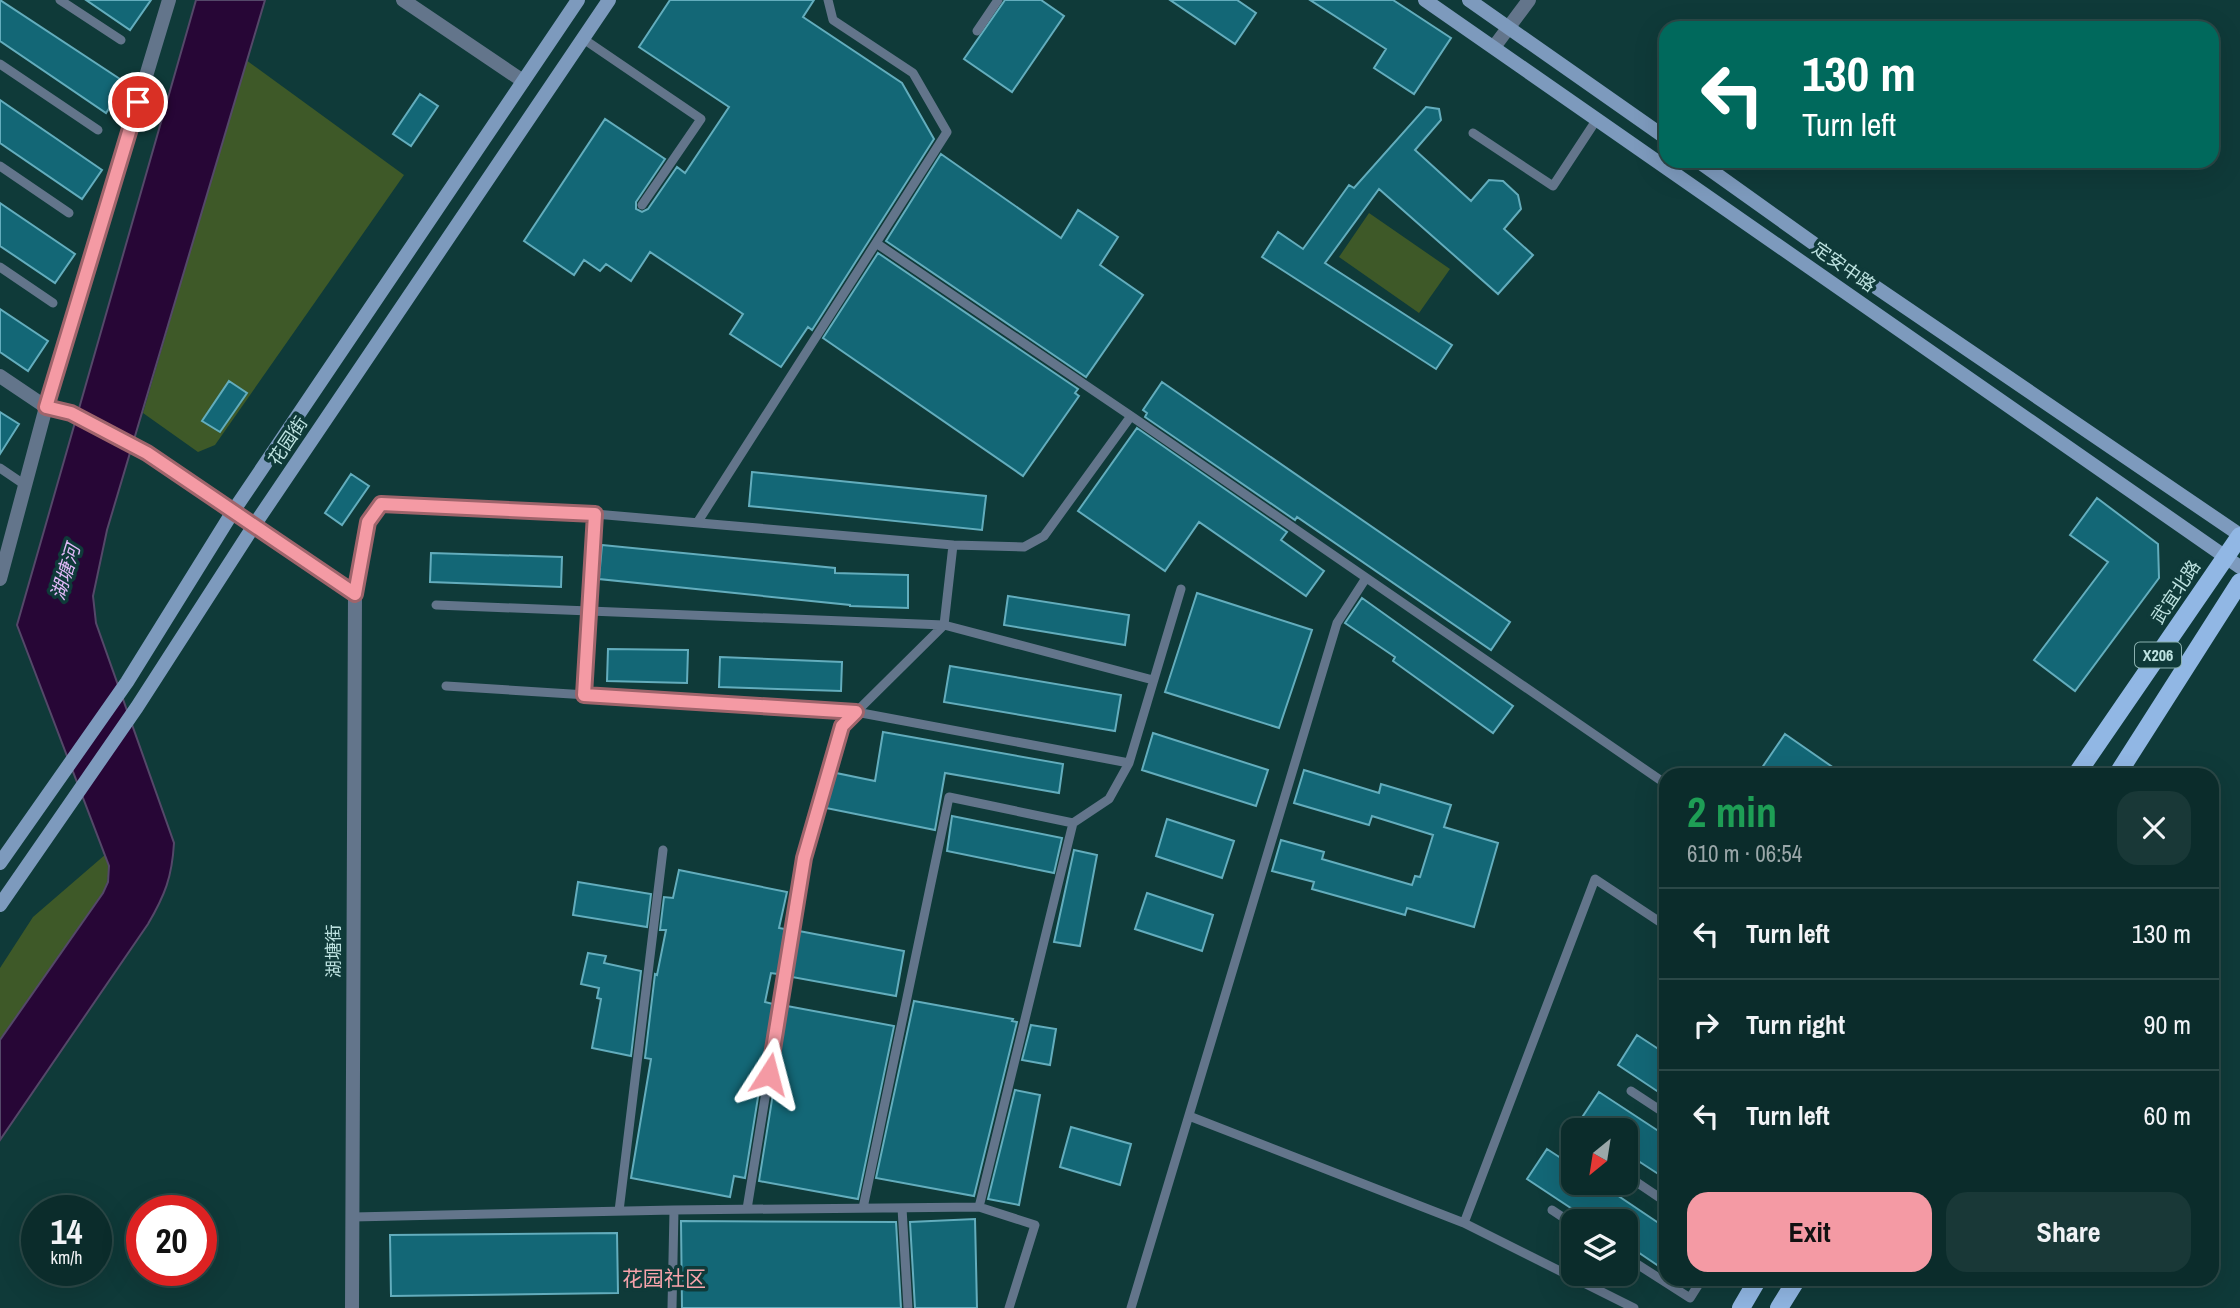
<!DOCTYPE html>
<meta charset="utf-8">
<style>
body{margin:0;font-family:"Archivo Narrow","Noto Sans SC",sans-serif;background:#193837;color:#f1f3f6;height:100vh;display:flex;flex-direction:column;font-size:26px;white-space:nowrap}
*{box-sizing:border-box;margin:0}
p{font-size:23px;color:#9aa7a9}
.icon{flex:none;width:38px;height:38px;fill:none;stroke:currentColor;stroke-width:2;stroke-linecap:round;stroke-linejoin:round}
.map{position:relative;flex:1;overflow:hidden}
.drawer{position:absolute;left:1659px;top:768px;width:560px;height:518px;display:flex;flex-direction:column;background:#0b2c2b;border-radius:21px;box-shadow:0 7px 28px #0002,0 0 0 2px #2b4847}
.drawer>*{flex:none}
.guide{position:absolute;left:1659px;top:21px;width:560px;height:147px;border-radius:21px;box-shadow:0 7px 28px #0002,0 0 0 2px #2b4847;background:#00695c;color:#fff;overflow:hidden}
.needle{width:46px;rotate:210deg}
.tools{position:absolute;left:1561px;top:1118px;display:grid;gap:14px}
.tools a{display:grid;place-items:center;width:77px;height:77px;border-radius:14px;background:#0b2c2b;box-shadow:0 7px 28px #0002,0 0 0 2px #2b4847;font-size:35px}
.speed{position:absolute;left:21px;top:1195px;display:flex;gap:14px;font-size:35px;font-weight:700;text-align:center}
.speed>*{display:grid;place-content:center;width:91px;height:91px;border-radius:50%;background:#0b2c2b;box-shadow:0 7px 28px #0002,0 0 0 2px #2b4847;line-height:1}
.speed small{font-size:18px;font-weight:400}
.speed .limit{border:10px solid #d22;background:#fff;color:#111}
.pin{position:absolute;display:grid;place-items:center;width:60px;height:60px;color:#fff;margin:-30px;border:4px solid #fff;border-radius:50%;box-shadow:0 2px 7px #0007}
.me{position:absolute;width:77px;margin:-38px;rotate:9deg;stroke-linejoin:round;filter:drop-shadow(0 0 5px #0008)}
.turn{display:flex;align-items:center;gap:24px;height:147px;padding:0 28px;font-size:32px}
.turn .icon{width:91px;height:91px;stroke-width:2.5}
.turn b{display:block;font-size:49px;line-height:60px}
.round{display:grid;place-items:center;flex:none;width:74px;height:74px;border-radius:21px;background:#193837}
.summary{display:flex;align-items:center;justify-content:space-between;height:119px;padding:0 28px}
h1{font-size:42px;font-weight:800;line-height:52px;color:#1e9e55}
.action{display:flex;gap:14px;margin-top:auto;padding:14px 28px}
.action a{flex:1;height:80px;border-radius:21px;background:#f49aa4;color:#111;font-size:28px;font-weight:800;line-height:80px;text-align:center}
.action a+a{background:#193837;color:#f1f3f6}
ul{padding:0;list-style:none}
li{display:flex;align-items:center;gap:21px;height:91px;padding:0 28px;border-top:2px solid #2b4847}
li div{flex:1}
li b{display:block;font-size:26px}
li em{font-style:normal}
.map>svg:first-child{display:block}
.green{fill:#3e5928}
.water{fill:#270636;stroke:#544869;stroke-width:2}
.building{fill:#136776;stroke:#63adbd;stroke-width:2}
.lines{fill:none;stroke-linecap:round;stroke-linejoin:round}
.service{stroke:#63758b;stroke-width:9}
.minor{stroke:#63758b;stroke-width:14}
.tertiary{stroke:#63758b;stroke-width:14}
.secondary{stroke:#7d9abd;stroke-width:14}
.primary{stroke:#91b7e4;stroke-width:18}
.route-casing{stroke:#9f646b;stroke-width:18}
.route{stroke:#f49aa4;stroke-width:12}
.labels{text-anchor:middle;stroke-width:7;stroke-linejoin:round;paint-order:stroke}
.shield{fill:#0f3a39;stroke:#8ab0af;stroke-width:2}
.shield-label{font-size:16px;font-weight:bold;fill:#bee3e1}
.street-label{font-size:18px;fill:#bee3e1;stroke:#0f3a39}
.water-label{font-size:19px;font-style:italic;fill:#e1b9f8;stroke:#0f3a39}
.quarter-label{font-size:21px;fill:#f7a3ab;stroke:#0f3a39}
</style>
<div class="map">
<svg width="2240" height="1308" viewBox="0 0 2240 1308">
<rect width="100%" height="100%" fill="#0f3a39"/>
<path class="green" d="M246,60l158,115 -189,270 -17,7 -55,-39z
M1369,213l81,56 -31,44 -80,-56z
M106,854c4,15 3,26 -3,39l-103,147v-72l33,-51z"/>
<path class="water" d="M196,0h69l-158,530 -14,66 3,27 78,220c-2,34 -9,52 -26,81l-148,216v-100l103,-147 5,-11 1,-16 -92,-241z"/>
<path class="building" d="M0,0l126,83 -20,30 -106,-72z
M86,0h65l-21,30z
M670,0h144l-11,17 99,66 32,56 -122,191 -4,-3 -27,40 -51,-33 13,-20 -93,-62 -19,29 -25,-17 -6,7 -16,-11 -10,15 -50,-34 81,-122 60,40 -29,43v7l6,3 6,-3 29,-42 8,6 44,-66 -90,-60z
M1005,0h36l23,16 -52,76 -48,-33z
M1170,0h67l19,13 -21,31z
M1310,0h83l58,38 -37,56 -40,-26 12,-19z
M420,94l18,12 -27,40 -18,-12z
M0,100l102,70 -20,29 -82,-56z
M1426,107l13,2 2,11 -26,30 56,51 18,-21 14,1 15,14 3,14 -17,20 29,26 -35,39 -119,-105 -54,74 127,82 -16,24 -174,-112 16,-25 25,17 46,-64 5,3z
M941,154l120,84 17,-28 40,27 -18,28 43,30 -57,82 -200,-136z
M0,203l75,51 -20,29 -55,-37z
M878,253l200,136 -3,4 4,3 -56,80 -200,-138z
M0,309l48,32 -20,30 -28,-19z
M229,381l18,12 -27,39 -18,-11z
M1162,382l348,240 -19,28 -194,-133 -2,3 -150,-103 2,-4 -4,-3z
M0,412l19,12 -19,30z
M1137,428l150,104 -6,8 43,31 -18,25 -107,-74 -34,49 -87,-60z
M752,472l234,24 -4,34 -233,-24z
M351,474l18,12 -27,39 -17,-12z
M2097,498l61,46 1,34 -84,113 -41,-31 74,-98 -38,-27z
M602,545l233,23v5l73,2v33l-58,-2v-1l-251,-26z
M431,553l131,4 -1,30 -131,-5z
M1197,593l115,37 -33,98 -114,-36z
M1008,596l121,19 -4,30 -121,-20z
M1362,598l151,108 -20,27 -100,-72 2,-4 -50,-34z
M608,649l80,1 -1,33 -80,-2z
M720,657l122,5 -1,29 -122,-4z
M950,666l171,29 -6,36 -171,-29z
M883,732l180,32 -4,29 -114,-20 -10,57 -109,-22 10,-35 39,8z
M1153,733l115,37 -12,36 -114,-36z
M1785,734l59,41h-87z
M1304,770l75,23 2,-9 70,21 -7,22 54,16 -24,84 -67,-19 -2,7 -93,-26 2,-7 -42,-11 9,-31 43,12 -2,7 90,26 3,-9 5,1 13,-42 -61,-19 -3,9 -75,-22z
M952,816l110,22 -8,35 -107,-22z
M1167,819l67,22 -12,37 -66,-22z
M1074,850l23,5 -17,91 -26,-4z
M679,870l108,22 -8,36 6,1 -7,45 -7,-1 -6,29 8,2 -28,174 -11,-2 -4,21 -99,-19 20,-119 -6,-1 10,-84 2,1 9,-45h-6l4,-33 9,1z
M578,882l73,12 -4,33 -74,-12z
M1147,893l66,22 -11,36 -67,-22z
M799,931l105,20 -8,45 -104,-19z
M588,953l18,3 -2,7 37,8 -10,85 -39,-8 9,-49 -4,-1 2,-10 -18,-4z
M914,1001l99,18 -1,2 5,1 -43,174 -98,-18z
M787,1006l107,20 -36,173 -99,-18z
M1031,1025l25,4 -6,36 -28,-5z
M1637,1035l29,19v43l-48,-32z
M1015,1090l25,5 -21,110 -31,-6z
M1599,1092l67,44v43l-40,-26v-23h-34l-13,-8z
M1071,1127l60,17 -11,41 -60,-18z
M1547,1149l26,17v17h26l67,45v43l-40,-27v-22h-34l-65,-43z
M975,1219l2,89h-62l-5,-86z
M681,1221l215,1 5,86h-219z
M617,1233l1,60 -227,3 -1,-61z"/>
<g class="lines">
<path class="service" d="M60,0l61,40
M977,31l21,-31
M582,38l119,81 -59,86
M0,64l98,66
M1473,133l80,53 44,-67
M0,166l69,47
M876,243l255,173 535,368
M0,267l53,36
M0,468l25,17
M697,523l250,-391 -34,-59 -80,-53 -5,-20
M355,594l13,-72 13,-18 214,10 358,31 71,2 20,-11 87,-120
M436,605l508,20 209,55
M446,686l410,26 273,51
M584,695l11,-181
M1631,1091l35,23
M1189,1116l275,107 170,85
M1626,1175l40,27
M979,1207l94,-384 36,-24 20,-36 52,-174
M863,1208l86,-411 124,26
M902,1208l6,100
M747,1209l57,-351 38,-132 102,-101 9,-80
M1552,1210l21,14
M619,1211l44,-361
M353,1217l321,-7 305,-3 56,18 -26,83
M1464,1223l131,-344 71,47
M1626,1257l64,41 12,-19
M672,1308l2,-98
M1131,1308l206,-685 29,-45"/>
<path class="minor" d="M403,0l120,81
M0,579l46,-172 123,-407"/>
<path class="tertiary" d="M1494,47l35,-47
M0,376l46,31 25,6 76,40 208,141 -3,714"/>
<path class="secondary" d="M1425,0l815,567
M1469,0l197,138
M1698,161l157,112 385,262
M0,863l127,-181 105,-169 346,-513
M0,905l137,-198 116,-180 356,-527"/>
<path class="primary" d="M2076,775l164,-239
M2117,775l123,-193
M1741,1308l17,-29
M1779,1308l18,-29"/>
</g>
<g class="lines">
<defs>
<path id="route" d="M138,102l-92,305 25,6 76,40 208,141 13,-72 13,-18 214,10 -11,181 272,17 -14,14 -38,132 -35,216"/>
</defs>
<use href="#route" class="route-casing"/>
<use href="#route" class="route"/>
</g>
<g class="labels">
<rect class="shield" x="2135" y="642.5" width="46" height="25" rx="5"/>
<g class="shield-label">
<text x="2158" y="661">X206</text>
</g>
<g class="street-label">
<text transform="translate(1844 267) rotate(35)" y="6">定安中路</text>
<text transform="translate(288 441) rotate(-56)" y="6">花园街</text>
<text transform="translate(2176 592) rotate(-56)" y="6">武宜北路</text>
<text transform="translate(334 951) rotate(-90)" y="6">湖塘街</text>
</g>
<g class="water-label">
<text transform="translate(65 572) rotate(-73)" y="7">湖塘河</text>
</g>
<g class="quarter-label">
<text x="664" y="1286">花园社区</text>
</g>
</g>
</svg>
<div class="tools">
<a><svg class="needle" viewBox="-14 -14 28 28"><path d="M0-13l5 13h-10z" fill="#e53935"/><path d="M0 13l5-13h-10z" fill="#9aa7a9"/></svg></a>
<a><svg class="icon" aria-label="layers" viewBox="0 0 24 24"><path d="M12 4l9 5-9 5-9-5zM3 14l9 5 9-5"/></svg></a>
</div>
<div class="speed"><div>14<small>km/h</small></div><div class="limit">20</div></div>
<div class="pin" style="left:138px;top:102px;background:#d93025"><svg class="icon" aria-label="arrive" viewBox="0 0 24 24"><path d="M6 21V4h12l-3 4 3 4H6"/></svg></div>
<svg class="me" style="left:769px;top:1074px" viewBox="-20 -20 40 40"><path d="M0-17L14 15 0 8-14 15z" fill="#f49aa4" stroke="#fff" stroke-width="4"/></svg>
<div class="guide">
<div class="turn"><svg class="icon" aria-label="left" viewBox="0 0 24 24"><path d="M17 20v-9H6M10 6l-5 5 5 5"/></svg><div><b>130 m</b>Turn left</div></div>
</div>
<section class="drawer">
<div class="summary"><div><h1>2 min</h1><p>610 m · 06:54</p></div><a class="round"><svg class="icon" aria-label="close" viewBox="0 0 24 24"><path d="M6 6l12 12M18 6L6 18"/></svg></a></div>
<ul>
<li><svg class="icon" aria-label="left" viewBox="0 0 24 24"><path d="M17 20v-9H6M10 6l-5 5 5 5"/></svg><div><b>Turn left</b></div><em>130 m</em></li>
<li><svg class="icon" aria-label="right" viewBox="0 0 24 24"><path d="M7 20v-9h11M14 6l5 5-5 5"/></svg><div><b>Turn right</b></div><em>90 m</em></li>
<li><svg class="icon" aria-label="left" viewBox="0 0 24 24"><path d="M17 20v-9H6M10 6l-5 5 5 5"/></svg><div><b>Turn left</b></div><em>60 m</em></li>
</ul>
<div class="action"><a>Exit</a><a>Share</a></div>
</section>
</div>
